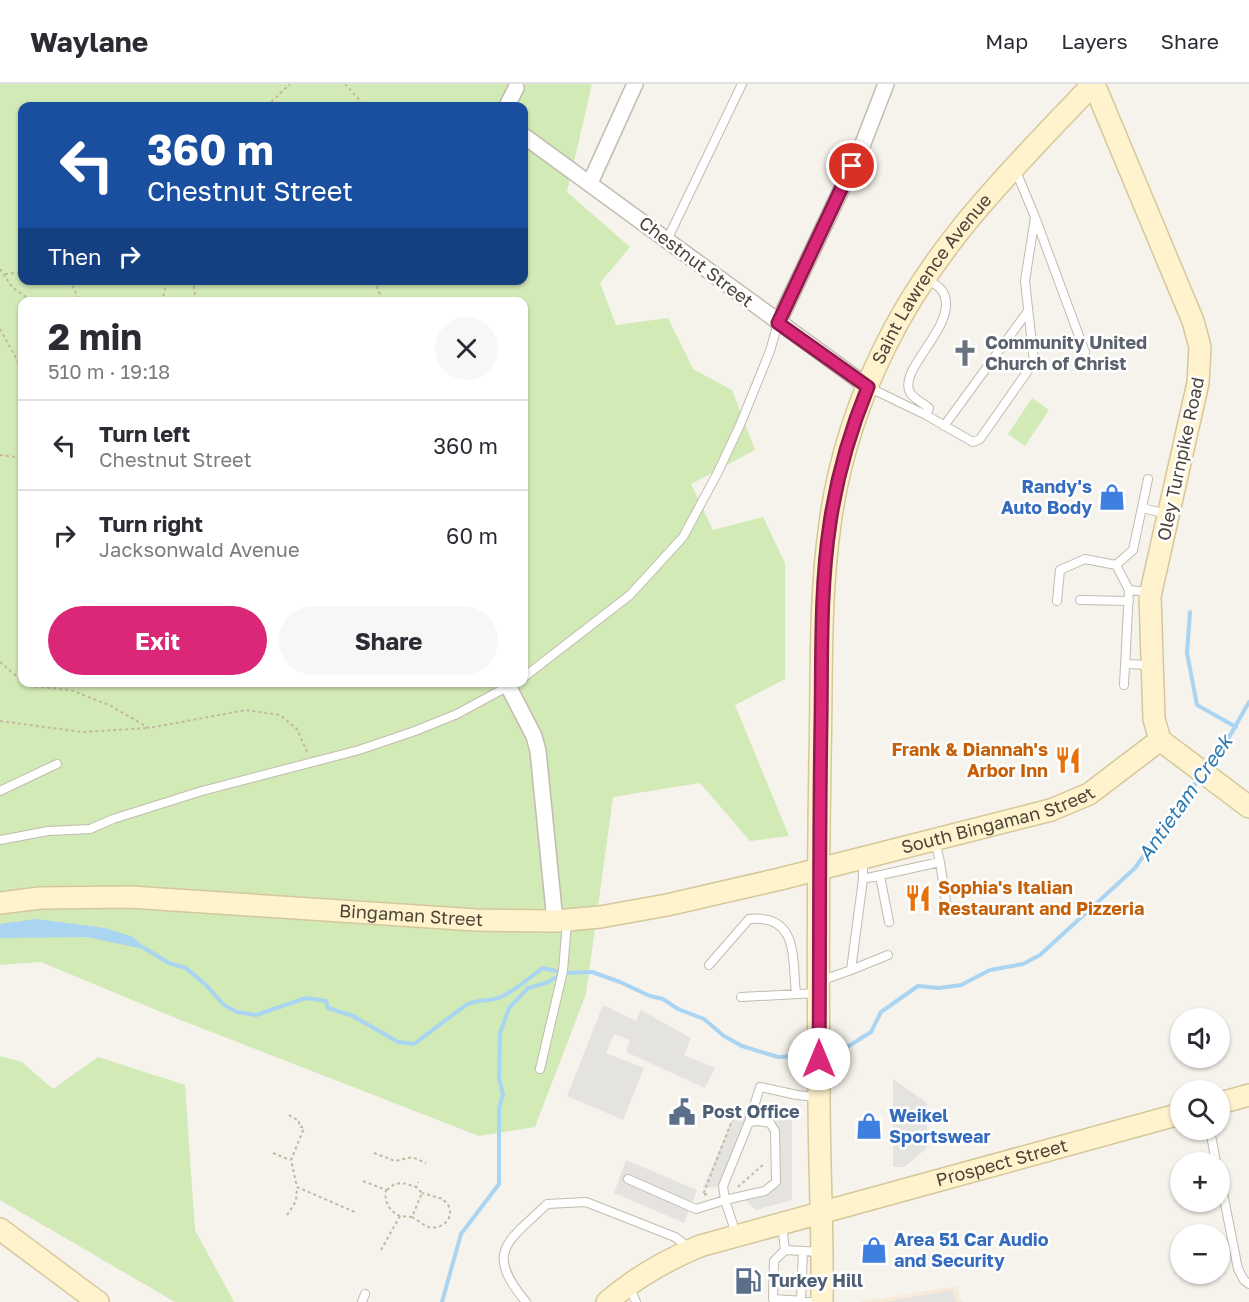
<!DOCTYPE html>
<meta charset="utf-8">
<style>
body{margin:0;font-family:"Golos Text",sans-serif;background:#f7f7f7;color:#2b2b33;height:100vh;display:flex;flex-direction:column;font-size:22px;white-space:nowrap}
*{box-sizing:border-box;margin:0}
p{font-size:20px;color:#7c7c81}
.icon{flex:none;width:33px;height:33px;fill:none;stroke:currentColor;stroke-width:2;stroke-linecap:round;stroke-linejoin:round}
.map{position:relative;flex:1;overflow:hidden}
.sheet{position:absolute;left:18px;top:213px;width:510px;height:390px;display:flex;flex-direction:column;background:#fff;border-radius:12px;box-shadow:0 2px 4px #0004}
.sheet>*{flex:none}
.hud{position:absolute;left:18px;top:18px;width:510px;height:183px;border-radius:12px;box-shadow:0 2px 4px #0004;background:#1a4fa0;color:#fff;overflow:hidden}
.controls{position:absolute;left:1170px;top:924px;display:grid;gap:12px}
.controls a{display:grid;place-items:center;width:60px;height:60px;border-radius:50%;background:#fff;box-shadow:0 2px 4px #0004;font-size:30px}
.pin{position:absolute;display:grid;place-items:center;width:51px;height:51px;color:#fff;margin:-26px;border:3px solid #fff;border-radius:50%;box-shadow:0 2px 6px #0007}
.me{position:absolute;width:66px;margin:-33px;rotate:0deg;stroke-linejoin:round;filter:drop-shadow(0 0 4px #0008)}
.turn{display:flex;align-items:center;gap:21px;height:126px;padding:0 30px;font-size:27px}
.turn .icon{width:78px;height:78px;stroke-width:2.5}
.turn b{display:block;font-size:42px;line-height:51px}
.then{display:flex;align-items:center;height:57px;padding:0 30px;background:#0003;gap:12px;font-size:22px}
.round{display:grid;place-items:center;flex:none;width:63px;height:63px;border-radius:32px;background:#f7f7f7}
.overview{display:flex;align-items:center;justify-content:space-between;height:102px;padding:0 30px}
h1{font-size:36px;font-weight:700;line-height:45px}
.action{display:flex;gap:12px;margin-top:auto;padding:12px 30px}
.action a{flex:1;height:69px;border-radius:36px;background:#db2777;color:#fff;font-size:24px;font-weight:700;line-height:69px;text-align:center}
.action a+a{background:#f7f7f7;color:#2b2b33}
ul{padding:0;list-style:none}
li{display:flex;align-items:center;gap:18px;height:90px;padding:0 30px;border-top:2px solid #e1e1e2}
li div{flex:1}
li b{display:block;font-size:22px}
li em{font-style:normal}
header{display:flex;align-items:center;gap:36px;box-sizing:border-box;height:84px;padding:0 30px;background:#fff;border-bottom:2px solid #e1e1e2}
header strong{font-size:28px}
nav{display:flex;gap:33px;margin-inline-start:auto;font-size:21px}
.map>svg:first-child{display:block}
.commercial{fill:#f7ead8}
.green{fill:#d2eab5;fill-rule:evenodd}
.parking{fill:#e5e3e0}
.water{fill:#a9d4f2}
.lines{fill:none;stroke-linecap:round;stroke-linejoin:round}
.stream{stroke:#a9d4f2;stroke-width:4}
.lane-casing{stroke:#c2bbae;stroke-width:10}
.street-casing{stroke:#c2bbae;stroke-width:18}
.secondary-casing{stroke:#d6c79b;stroke-width:24}
.path{stroke:#c4b79f;stroke-width:2;stroke-dasharray:3 3;stroke-linecap:butt}
.lane{stroke:#fff;stroke-width:8}
.street{stroke:#fff;stroke-width:15}
.secondary{stroke:#fff3cd;stroke-width:21}
.route-casing{stroke:#8e194d;stroke-width:15}
.route{stroke:#db2777;stroke-width:10}
.labels{text-anchor:middle;stroke-width:5;stroke-linejoin:round;paint-order:stroke}
.street-label{font-size:18px;fill:#4b4439;stroke:#fff}
.worship-label{font-size:18px;font-weight:bold;fill:#5b616d;stroke:#fff;text-anchor:start}
.shop-label{font-size:18px;font-weight:bold;fill:#366cbe;stroke:#fff;text-anchor:start}
.food-label{font-size:18px;font-weight:bold;fill:#c56008;stroke:#fff;text-anchor:end}
.service-label{font-size:18px;font-weight:bold;fill:#4e5e75;stroke:#fff;text-anchor:start}
.water-label{font-size:20px;font-style:italic;fill:#2e7ab2;stroke:#fff}
</style>
<header>
<strong>Waylane</strong>
<nav><a>Map</a><a>Layers</a><a>Share</a></nav>
</header>
<div class="map">
<svg width="1249" height="1218" viewBox="0 0 1249 1218">
<rect width="100%" height="100%" fill="#f6f3ec"/>
<path class="commercial" d="M957,1202l2,13 4,3h-104z"/>
<path class="green" d="M0,0h592l-25,108 63,55 -30,36 16,42 52,-7 25,51 39,21 23,60 -64,34 22,46 50,-13 22,46v116l-50,26 54,131 -39,5 -50,-58 -87,14 -27,197 -51,133 -56,9 -296,-115 -142,-59 -41,3zM22,22h502v174h-502zM22,218h502v380h-502z
M1032,314l17,12 -24,36 -17,-12z
M0,972l22,6 31,27 45,-32 87,28 10,145 39,72h-59l-175,-102z"/>
<path class="parking" d="M603,921l33,16 5,-11 50,28 -7,17 31,13 -10,20 -79,-36 4,-12 -16,-6 -8,19 38,15 -21,52 -56,-24z
M893,995l34,24v45l-23,19h-11z
M773,1026l19,7v83l-36,10 -11,-10v-4l20,-5 11,-9 -1,-50 -5,-9z
M751,1030l-28,72 -20,2 30,-70z
M626,1076l71,30 -13,33 -70,-30z
M952,1206l4,12h-71z"/>
<path class="water" d="M37,835l68,9 28,9 15,13 -61,-13 -87,1v-14z"/>
<g class="lines">
<path class="stream" d="M1190,528l-3,41 10,52 39,22
M1208,683l11,-12 30,-53
M144,864l25,15 17,5 20,17 18,20 13,7 19,3 50,-17 20,3 2,7 25,8 45,26 16,2 52,-39c12,-7 23,-2 37,-9 14,-7 27,-19 40,-28l21,5 28,-1 28,10 30,14 13,3 15,10 26,10 20,17 18,10 36,11 33,-2
M824,973l12,-3 35,-22 10,-20 37,-26 21,2 22,-3 29,-15 33,-6 17,-9 95,-87 47,-68 18,-22
M442,1218l19,-68 38,-50v-76l4,-13 -4,-17 1,-45 9,-25 19,-20 18,-5 16,-9"/>
<defs>
<path id="lane" d="M1015,85l20,48 50,135
M667,156l75,-156
M925,194c6,4 15,8 18,14 18,33 -49,78 -32,102 4,5 13,10 18,14l-3,7
M870,304l56,27 47,27 7,-3 54,-77 -9,-81 10,-64
M944,342l84,-115
M1142,424l26,6
M1116,481l17,-15 15,-71
M1080,516l49,1
M1057,517l3,-31 25,-11 31,6 13,25 21,2
M1125,580l25,1
M524,593l106,-82 53,-58 35,-65 22,-47 30,-74 8,-28
M1124,601l5,-95
M0,707l57,-27
M0,756l48,-9 42,-2 23,-10 89,-28 157,-41 56,-19 42,-17 59,-32
M940,778l7,46
M880,792l9,46
M863,795l77,-17 -5,-21
M709,881l40,-46c50,-5 43,39 47,75
M851,886l37,-15
M820,897l31,-11 12,-91v-19
M741,913l76,-4
M540,985l23,-98 4,-49
M758,1037l12,2 5,8 1,51 -11,9 -40,9 -2,-14 26,-64z
M749,1038l11,-35 37,8 19,2
M1210,1046l6,32
M1220,1094l18,91 6,11 5,4
M628,1095l68,30 29,-9 11,34
M782,1142l3,24 36,2
M785,1166l-11,11 -1,38 47,3
M630,1203l6,15
M801,1217l2,-50
M362,1218l3,-8
M526,1218c-42,-51 -19,-59 21,-98l39,-2 89,35 14,11"/>
<path id="street" d="M507,22l9,-18
M524,52l344,251
M590,99l45,-99
M778,239l84,-177 24,-62
M506,598l28,54 4,15 17,170"/>
<g id="secondary">
<path d="M1094,0l99,237 7,26 -2,36 -48,213 4,123 6,21 89,67"/>
<path id="s1" d="M0,819l40,-5 90,-1 346,23 79,1 45,-4 67,-12 113,-26 271,-69 38,-16 71,-54"/>
<path d="M1220,1019l29,-8"/>
<path d="M0,1145l98,73"/>
<path id="s2" d="M607,1218c28,-24 59,-42 93,-56l480,-132"/>
<path id="s3" d="M822,1218c1,-70 -3,-139 -3,-209 -1,-111 -1,-223 1,-334 2,-78 -1,-158 10,-235 8,-60 27,-120 54,-175 51,-106 130,-181 209,-265"/>
</g>
</defs>
<use href="#lane" class="lane-casing"/>
<use href="#street" class="street-casing"/>
<use href="#secondary" class="secondary-casing"/>
<path class="path" d="M345,0l20,22
M267,22l23,-22
M0,185l12,18 21,15
M5,190l17,-2
M70,196l10,22
M193,196l3,22
M378,196l-1,7 6,15
M162,218l5,-22
M0,245l22,40
M0,371l22,3
M0,578l22,19
M25,598l4,4 42,4 38,15 40,23 97,-18 34,5 17,14 11,25
M0,637l82,11 67,-4
M289,1031l10,6v5l5,2 -13,32 6,27 60,26
M273,1069l17,7
M374,1069l21,8 17,-4 14,6
M363,1097l23,9c-2,12 3,21 14,26
M738,1103l27,-24
M387,1106c10,-10 17,-7 29,-3
M707,1110l-4,1 30,-77
M287,1131l9,-14 1,-14
M412,1133c5,3 11,8 17,10 12,3 25,-8 20,-20 -1,-3 -4,-5 -6,-8l-21,-6
M381,1166l19,-34 12,1 10,-24 -6,-6 2,-5"/>
<use href="#lane" class="lane"/>
<use href="#street" class="street"/>
<use href="#secondary" class="secondary"/>
</g>
<g class="lines">
<defs>
<path id="route" d="M819,975c1,-112 0,-225 2,-337 1,-66 -1,-134 9,-199 7,-47 20,-92 38,-136l-90,-64 74,-157"/>
</defs>
<use href="#route" class="route-casing"/>
<use href="#route" class="route"/>
</g>
<defs>
<symbol id="church-bare" viewBox="-9 -9 18 18"><path d="M-1.2-6h2.4v3.5h3.3v2.4h-3.3V6h-2.4V-.1h-3.3v-2.4h3.3Z" fill="#6b7280" stroke="#fff" stroke-width="2.5" paint-order="stroke"/></symbol>
<symbol id="shop-bare" viewBox="-9 -9 18 18"><path d="M-5-2.5h2.3a2.7 3.5 0 0 1 5.4 0H5L5.5 6h-11ZM-1.5-2.5h3a1.5 2.3 0 0 0-3 0Z" fill="#3f7fe0" stroke="#fff" stroke-width="2.5" paint-order="stroke"/></symbol>
<symbol id="restaurant-bare" viewBox="-9 -9 18 18"><path d="M-5-6h1v4h1v-4h1v4h1v-4h1v5L-1.5 .5V6h-2V.5L-5-1ZM5-6V6H3V1.5H1.5Q1.5-4 5-6Z" fill="#e8710a" stroke="#fff" stroke-width="2.5" paint-order="stroke"/></symbol>
<symbol id="civic-bare" viewBox="-9 -9 18 18"><path d="M-.6-6.5H3V-4.5H.6V-3L4-1V1h2V6H-6V1h2V-1L-.6-3ZM-1.2 2.5V6h2.4V2.5Z" fill="#5c6f8a" stroke="#fff" stroke-width="2.5" paint-order="stroke"/></symbol>
<symbol id="fuel-bare" viewBox="-9 -9 18 18"><path d="M-5.5-6h7V0h2V4h1.3V-2.5L3-4.5l.8-.8L6-3V5H2.5V1h-1V6h-7ZM-4.2-4.7v3.2H.2V-4.7Z" fill="#5c6f8a" stroke="#fff" stroke-width="2.5" paint-order="stroke"/></symbol>
</defs>
<g fill-rule="evenodd">
<use href="#church-bare" x="946" y="250" width="38" height="38"/>
<use href="#shop-bare" x="1093" y="394" width="38" height="38"/>
<use href="#restaurant-bare" x="1049" y="657" width="38" height="38"/>
<use href="#restaurant-bare" x="899" y="795" width="38" height="38"/>
<use href="#civic-bare" x="663" y="1009" width="38" height="38"/>
<use href="#shop-bare" x="850" y="1023" width="38" height="38"/>
<use href="#shop-bare" x="855" y="1147" width="38" height="38"/>
<use href="#fuel-bare" x="729" y="1178" width="38" height="38"/>
</g>
<g class="labels">
<g class="street-label">
<text transform="translate(696 178) rotate(37)" y="6">Chestnut Street</text>
<text dy="6" stroke="none"><textPath href="#s3" startOffset="1047">Saint Lawrence Avenue</textPath></text>
<text transform="translate(1181 375) rotate(-78)" y="6">Oley Turnpike Road</text>
<text dy="6" stroke="none"><textPath href="#s1" startOffset="1011">South Bingaman Street</textPath></text>
<text dy="6" stroke="none"><textPath href="#s1" startOffset="412">Bingaman Street</textPath></text>
<text dy="6" stroke="none"><textPath href="#s2" startOffset="422">Prospect Street</textPath></text>
</g>
<g class="worship-label">
<text x="985" y="265">Community United<tspan x="985" dy="21">Church of Christ</tspan></text>
</g>
<g class="shop-label">
<text x="1092" y="409" text-anchor="end">Randy's<tspan x="1092" dy="21">Auto Body</tspan></text>
<text x="889" y="1038">Weikel<tspan x="889" dy="21">Sportswear</tspan></text>
<text x="894" y="1162">Area 51 Car Audio<tspan x="894" dy="21">and Security</tspan></text>
</g>
<g class="food-label">
<text x="1048" y="672">Frank &amp; Diannah's<tspan x="1048" dy="21">Arbor Inn</tspan></text>
<text x="938" y="810" text-anchor="start">Sophia's Italian<tspan x="938" dy="21">Restaurant and Pizzeria</tspan></text>
</g>
<g class="service-label">
<text x="702" y="1034">Post Office</text>
<text x="768" y="1203">Turkey Hill</text>
</g>
<g class="water-label">
<text transform="translate(1185 714) rotate(-55)" y="7">Antietam Creek</text>
</g>
</g>
</svg>
<div class="controls">
<a><svg class="icon" aria-label="sound" viewBox="0 0 24 24"><path d="M4 9h4l5-4v14l-5-4H4zM17 9q2 3 0 6"/></svg></a>
<a><svg class="icon" aria-label="search" viewBox="0 0 24 24"><circle cx="10" cy="10" r="6"/><path d="M15 15l6 6"/></svg></a>
<a>+</a>
<a>−</a>
</div>
<div class="pin" style="left:852px;top:82px;background:#d93025"><svg class="icon" aria-label="arrive" viewBox="0 0 24 24"><path d="M6 21V4h12l-3 4 3 4H6"/></svg></div>
<svg class="me" style="left:819px;top:975px" viewBox="-20 -20 40 40"><circle r="19" fill="#fff"/><path d="M0-13L10 11 0 6-10 11z" fill="#db2777"/></svg>
<div class="hud">
<div class="turn"><svg class="icon" aria-label="left" viewBox="0 0 24 24"><path d="M17 20v-9H6M10 6l-5 5 5 5"/></svg><div><b>360 m</b>Chestnut Street</div></div>
<div class="then">Then<svg class="icon" aria-label="right" viewBox="0 0 24 24"><path d="M7 20v-9h11M14 6l5 5-5 5"/></svg></div>
</div>
<section class="sheet">
<div class="overview"><div><h1>2 min</h1><p>510 m · 19:18</p></div><a class="round"><svg class="icon" aria-label="close" viewBox="0 0 24 24"><path d="M6 6l12 12M18 6L6 18"/></svg></a></div>
<ul>
<li><svg class="icon" aria-label="left" viewBox="0 0 24 24"><path d="M17 20v-9H6M10 6l-5 5 5 5"/></svg><div><b>Turn left</b><p>Chestnut Street</p></div><em>360 m</em></li>
<li><svg class="icon" aria-label="right" viewBox="0 0 24 24"><path d="M7 20v-9h11M14 6l5 5-5 5"/></svg><div><b>Turn right</b><p>Jacksonwald Avenue</p></div><em>60 m</em></li>
</ul>
<div class="action"><a>Exit</a><a>Share</a></div>
</section>
</div>
